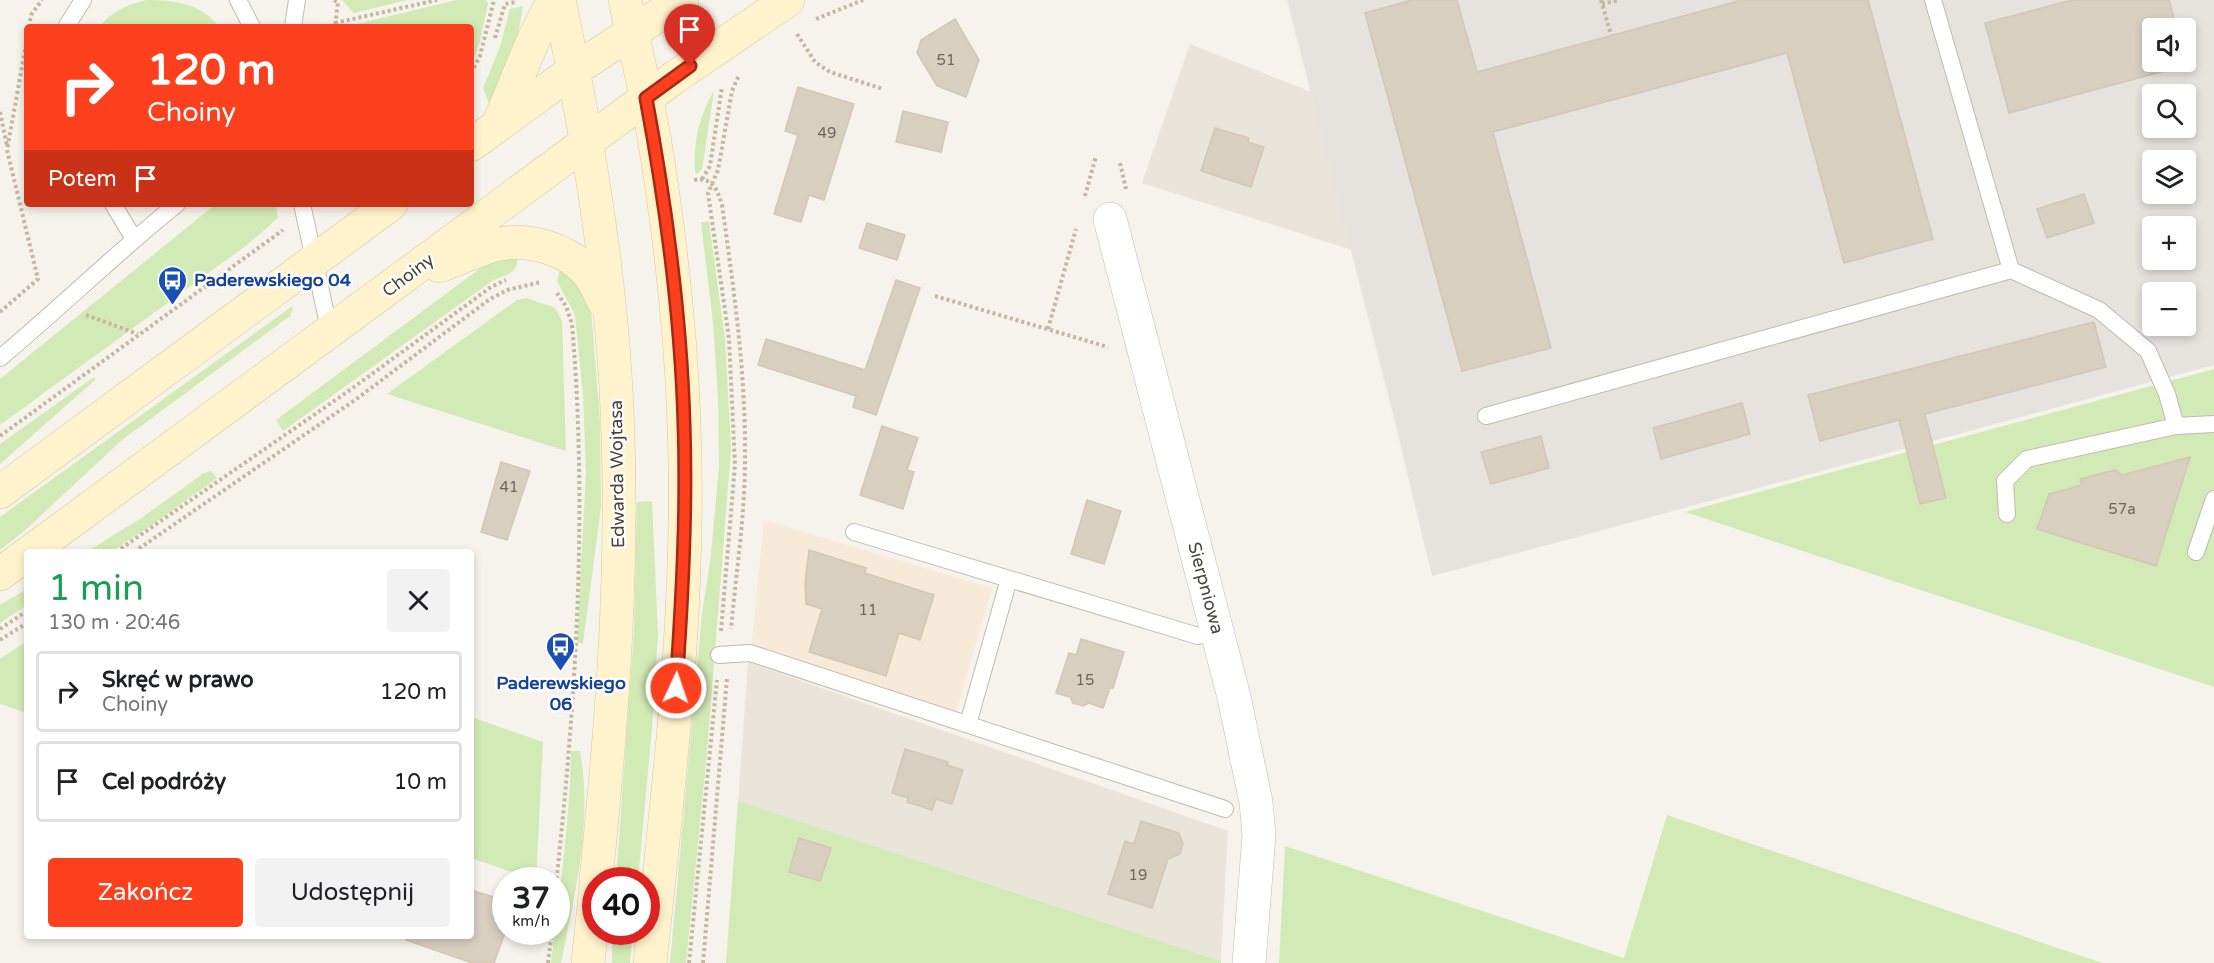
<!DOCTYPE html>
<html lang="pl">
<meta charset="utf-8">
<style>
body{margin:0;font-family:"Varela Round",sans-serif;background:#f2f2f2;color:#202124;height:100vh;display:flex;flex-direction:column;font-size:22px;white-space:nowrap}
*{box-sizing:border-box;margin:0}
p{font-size:20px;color:#757577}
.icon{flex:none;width:33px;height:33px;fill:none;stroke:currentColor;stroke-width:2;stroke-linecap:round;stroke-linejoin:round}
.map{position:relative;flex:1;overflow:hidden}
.drawer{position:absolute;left:24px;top:549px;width:450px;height:390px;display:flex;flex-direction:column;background:#fff;border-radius:6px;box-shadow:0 3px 9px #0003}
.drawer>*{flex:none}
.hud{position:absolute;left:24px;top:24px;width:450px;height:183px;border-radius:6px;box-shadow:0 3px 9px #0003;background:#fc3f1d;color:#fff;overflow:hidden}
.buttons{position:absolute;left:2142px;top:18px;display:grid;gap:12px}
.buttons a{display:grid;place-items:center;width:54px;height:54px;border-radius:6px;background:#fff;box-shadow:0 3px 9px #0003;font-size:30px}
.speed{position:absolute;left:492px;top:867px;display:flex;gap:12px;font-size:30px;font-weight:700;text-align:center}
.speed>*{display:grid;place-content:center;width:78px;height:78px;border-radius:50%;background:#fff;box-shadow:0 3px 9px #0003;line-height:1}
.speed small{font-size:15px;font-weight:400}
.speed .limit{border:9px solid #d22;background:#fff;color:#111}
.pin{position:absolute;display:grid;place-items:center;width:51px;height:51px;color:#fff;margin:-62px -26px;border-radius:50% 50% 50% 0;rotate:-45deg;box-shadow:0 0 6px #0007}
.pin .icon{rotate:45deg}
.me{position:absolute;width:66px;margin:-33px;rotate:3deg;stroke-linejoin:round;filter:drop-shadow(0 0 4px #0008)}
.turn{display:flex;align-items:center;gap:21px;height:126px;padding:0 24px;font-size:27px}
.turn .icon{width:78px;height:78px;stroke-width:2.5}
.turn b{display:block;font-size:42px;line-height:51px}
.then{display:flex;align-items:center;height:57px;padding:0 24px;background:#0003;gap:12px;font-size:22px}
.round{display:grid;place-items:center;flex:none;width:63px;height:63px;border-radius:6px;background:#f2f2f2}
.headline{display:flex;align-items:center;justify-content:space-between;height:102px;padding:0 24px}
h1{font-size:36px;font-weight:600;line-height:45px;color:#1e9e55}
.primary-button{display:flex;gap:12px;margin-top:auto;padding:12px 24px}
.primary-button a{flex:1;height:69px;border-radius:6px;background:#fc3f1d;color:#fff;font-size:24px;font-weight:600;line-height:69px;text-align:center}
.primary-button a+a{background:#f2f2f2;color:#202124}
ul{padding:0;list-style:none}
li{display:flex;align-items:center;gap:18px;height:81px;margin:0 12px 9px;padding:0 12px;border:3px solid #e0e0e0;border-radius:6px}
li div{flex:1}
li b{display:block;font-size:22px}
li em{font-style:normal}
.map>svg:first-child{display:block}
.residential{fill:#eae5da}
.commercial{fill:#f7ead8}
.industrial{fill:#e6e2dd;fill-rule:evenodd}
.green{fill:#d2eab5}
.building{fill:#d8cfc1;stroke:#d3c7b4;stroke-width:1.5}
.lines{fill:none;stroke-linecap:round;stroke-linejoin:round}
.lane-casing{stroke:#c2bbae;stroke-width:18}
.street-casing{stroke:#c2bbae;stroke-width:34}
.secondary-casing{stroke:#d6c79b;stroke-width:34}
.path{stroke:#c4b79f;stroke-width:4;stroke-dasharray:3 3;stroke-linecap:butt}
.lane{stroke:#fff;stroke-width:16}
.street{stroke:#fff;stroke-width:33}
.secondary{stroke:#fff3cd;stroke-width:33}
.route-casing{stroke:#a42913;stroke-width:15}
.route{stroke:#fc3f1d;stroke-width:10}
.labels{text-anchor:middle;stroke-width:4.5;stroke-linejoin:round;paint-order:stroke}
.number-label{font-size:15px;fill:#6e675b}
.street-label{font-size:18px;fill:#4b4439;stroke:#fff}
.transit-label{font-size:18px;font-weight:bold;fill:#164399;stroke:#fff;text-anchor:start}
</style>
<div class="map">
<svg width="2214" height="963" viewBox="0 0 2214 963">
<rect width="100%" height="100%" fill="#f6f3ec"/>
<path class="residential" d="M1190,44l121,48 41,158 -210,-67z
M748,662l480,169 -7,130 -483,-160z"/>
<path class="commercial" d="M764,520l228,68 -37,128 -204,-66z"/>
<path class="industrial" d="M1287,0h927v365l-782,211 -37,-154zM2152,28h34v34h-34zM2152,94h34v34h-34zM2152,160h34v34h-34zM2152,226h34v34h-34zM2152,292h34v34h-34z"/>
<path class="green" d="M146,0c27,0 56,3 73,27h-120c13,-16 28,-22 47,-27z
M342,0h65l-53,13z
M457,0h28l3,3 -8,39 -9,24v-39l-123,-1z
M523,6l-7,41 -27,56 -6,-15 17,-41 10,-38z
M714,91l-12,78 -5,5 -2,-2c-2,-28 4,-57 19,-81z
M216,204h60l2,14 -31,27 -247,180v-46z
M701,222h8l16,117 6,110 -24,303 -21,211h-16l32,-349 9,-59 8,-89 -1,-69 -5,-74z
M518,257c-2,19 -11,16 -26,24l-209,150 -7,-11 202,-150 17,-9z
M560,269l15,13 16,27 9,113 1,85 -18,136h-6l9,-170 -3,-79 -8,-79 -18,-34z
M527,298l28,10 7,13 4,130 -179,-57 130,-94z
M291,307l2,1 -3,8 -168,124 -99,92 -23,18v-33z
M2214,369v318l-529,-175z
M94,377l1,3 -95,84v-20z
M211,471l6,7 -68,49 -39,25h-24l54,-33 64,-46z
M652,501l6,134 -6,93 -14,152h-22l18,-248 3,-130z
M27,589v16l-27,18v-18z
M27,641v72l-27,-9v-45z
M471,717l72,25 -7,138 -65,-22z
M571,751h9c13,70 -5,143 -19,212h-10c8,-68 19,-141 20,-212z
M738,801l483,160v2h-495z
M1667,815l435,148h-823l6,-117 339,112z
M612,932h21l-3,31h-18z"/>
<path class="building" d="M1412,0h45l20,72 265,-72h126l65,239 -89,24 -57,-210 -294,79 58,216 -89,23 -97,-358z
M2072,0h97l8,28h-25v34h34v-3l1,6 -178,48 -24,-90z
M955,19l24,41 -13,37 -29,-11 -20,-33 4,-13z
M798,87l56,17 -30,96 -15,-5 -8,27 -27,-8 24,-79 -13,-4z
M903,111l45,11 -7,30 -45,-10z
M1215,128l34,10 -1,4 16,5 -13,40 -50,-16z
M2084,194l10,29 -47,15 -10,-29z
M867,223l38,12 -8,25 -38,-12z
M896,280l24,8 -44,127 -23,-8 3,-11 -98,-31 8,-26 99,31z
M2094,322l12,45 -181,47 21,84 -26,6 -21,-84 -79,21 -12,-46z
M1742,403l8,31 -89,25 -8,-31z
M882,426l36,12 -11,32 7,2 -11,37 -43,-14z
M1541,436l8,32 -58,16 -10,-32z
M2190,457l-34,109 -119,-37 12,-35 33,-9 -2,-6 27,-7 9,-2 6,5z
M501,462l29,9 -23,69 -26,-8z
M1087,500l34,11 -17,53 -33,-10z
M809,550l57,18 -1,5 69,22 -14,45 -21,-7 -13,43 -77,-24 13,-43 -16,-5 -1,-21z
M1081,639l43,13 -11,36h-3l-7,20 -14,-5 -6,3 -10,-3 -3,-6 -14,-4 13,-40 7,2z
M905,749l43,13 -1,3 16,5 -11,34 -16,-5 -4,11 -25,-8 1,-4 -16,-5z
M1141,821l38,12 4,10 -3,11 -12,5 -16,49 -44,-14 17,-53 9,3z
M799,838l32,10 -11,33 -31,-9z
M471,890l35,11v29l-12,33h-22l-66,-23 1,-4h64z"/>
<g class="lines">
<defs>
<path id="lane" d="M238,0l14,27
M1933,0l78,270 88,40 49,41 19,43 9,32
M66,27l17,-27
M293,27l4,-27
M113,204l21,35
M302,204l28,129
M0,358c60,-50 116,-105 177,-154
M1486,416l525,-146
M2007,514l-2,-33 22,-22 149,-33 38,-2
M854,532l344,104 19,-4
M2196,552l18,-53
M719,655l31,-2 475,156
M968,724l41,-145"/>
<path id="street" d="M1110,219l124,478 22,105 3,33 -10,128"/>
<path id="secondary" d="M559,0c30,143 55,290 59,436 5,149 -7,296 -22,444
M625,0c10,48 22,95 30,143 15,93 26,187 29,281 7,180 -15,360 -34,539
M498,124c19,-42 33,-85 56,-124
M471,145l103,-75 108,-70
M439,266c18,-7 35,-14 52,-20 34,-10 79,2 100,31 5,8 9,17 13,25
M0,492l391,-288
M30,552l645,-475 113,-77
M0,574l27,-20
M588,963l8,-77"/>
</defs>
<use href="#lane" class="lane-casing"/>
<use href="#street" class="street-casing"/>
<use href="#secondary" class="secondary-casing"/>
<path class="path" d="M334,0l4,2 -3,25
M1601,0l10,35
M1602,4l17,-4
M816,19l47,-19
M335,23l102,-23
M29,27l2,-12 11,-15
M797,34l18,28 15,10 53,17
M495,38l10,-34 11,-2
M471,73l9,-17 14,-56
M0,112l7,34
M1120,163l6,26
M702,179l8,-13 12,-79
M694,180c19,-3 23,9 28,25 12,85 24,169 23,255 0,56 -9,113 -14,169
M1085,196l11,-40
M935,296l173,51
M0,312l38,-33 -31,-129 20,-111
M86,315l52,19
M1048,329l28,-100
M0,436l283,-206
M116,552l234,-162 141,-103 15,-7
M134,552l221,-152 135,-101 17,-9 34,-8
M0,629l27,-18
M721,631l14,-166 -6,-127 -21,-145 10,-23 14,-79 7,-16
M0,640l27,-17
M556,885c20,-186 32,-374 16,-561l-6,-18 -9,-13
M548,963l4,-31
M689,963l28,-283
M703,963l24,-285"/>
<use href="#lane" class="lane"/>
<use href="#street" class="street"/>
<use href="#secondary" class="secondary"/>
</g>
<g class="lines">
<defs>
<path id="route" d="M676,688c6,-87 11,-176 8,-264 -3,-109 -18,-219 -38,-326l44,-32"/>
</defs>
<use href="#route" class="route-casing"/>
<use href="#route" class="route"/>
</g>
<defs>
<symbol id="bus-pin" viewBox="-11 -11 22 30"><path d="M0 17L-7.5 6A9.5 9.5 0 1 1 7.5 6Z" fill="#1a4fb4" stroke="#fff"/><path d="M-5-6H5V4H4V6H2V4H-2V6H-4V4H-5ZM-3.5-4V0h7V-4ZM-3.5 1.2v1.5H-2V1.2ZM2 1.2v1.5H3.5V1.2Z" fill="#fff"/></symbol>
</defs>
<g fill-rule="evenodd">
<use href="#bus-pin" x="156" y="264" width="33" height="45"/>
<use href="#bus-pin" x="544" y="630" width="33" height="45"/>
</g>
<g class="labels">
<g class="number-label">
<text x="946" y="65">51</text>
<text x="827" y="138">49</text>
<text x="509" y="492">41</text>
<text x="2122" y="514">57a</text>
<text x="868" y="615">11</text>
<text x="1085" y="685">15</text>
<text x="1138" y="880">19</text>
</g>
<g class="street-label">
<text transform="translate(408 275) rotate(-37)" y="6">Choiny</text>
<text transform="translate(617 474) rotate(-91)" y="6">Edwarda Wojtasa</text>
<text transform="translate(1206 588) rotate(75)" y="6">Sierpniowa</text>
</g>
<g class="transit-label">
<text x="194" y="286">Paderewskiego 04</text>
<text x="561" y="689" text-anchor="middle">Paderewskiego<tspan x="561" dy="21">06</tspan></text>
</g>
</g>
</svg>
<div class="buttons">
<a><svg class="icon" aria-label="sound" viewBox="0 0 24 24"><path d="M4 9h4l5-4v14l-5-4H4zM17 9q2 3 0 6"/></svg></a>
<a><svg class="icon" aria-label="search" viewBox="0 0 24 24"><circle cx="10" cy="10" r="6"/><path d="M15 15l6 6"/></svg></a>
<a><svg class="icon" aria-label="layers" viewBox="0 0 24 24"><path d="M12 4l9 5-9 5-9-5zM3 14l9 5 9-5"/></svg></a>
<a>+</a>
<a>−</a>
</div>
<div class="speed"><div>37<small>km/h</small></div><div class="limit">40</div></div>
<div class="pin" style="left:690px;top:66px;background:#d93025"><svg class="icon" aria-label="arrive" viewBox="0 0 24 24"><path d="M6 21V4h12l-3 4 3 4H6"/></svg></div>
<svg class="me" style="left:676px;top:688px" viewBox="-20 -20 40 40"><circle r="17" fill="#fc3f1d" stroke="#fff" stroke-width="3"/><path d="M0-11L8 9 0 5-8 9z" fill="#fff"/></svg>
<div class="hud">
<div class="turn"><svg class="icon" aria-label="right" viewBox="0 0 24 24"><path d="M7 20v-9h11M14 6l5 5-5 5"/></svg><div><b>120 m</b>Choiny</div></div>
<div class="then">Potem<svg class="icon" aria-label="arrive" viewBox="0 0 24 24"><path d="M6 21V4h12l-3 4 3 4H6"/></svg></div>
</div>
<section class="drawer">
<div class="headline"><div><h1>1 min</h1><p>130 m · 20:46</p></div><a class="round"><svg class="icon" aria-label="close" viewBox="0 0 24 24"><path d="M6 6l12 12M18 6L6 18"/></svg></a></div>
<ul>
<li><svg class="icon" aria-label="right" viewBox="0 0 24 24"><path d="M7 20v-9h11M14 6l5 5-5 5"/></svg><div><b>Skręć w prawo</b><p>Choiny</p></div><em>120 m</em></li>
<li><svg class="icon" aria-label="arrive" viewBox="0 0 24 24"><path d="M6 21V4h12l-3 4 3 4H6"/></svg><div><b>Cel podróży</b></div><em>10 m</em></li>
</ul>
<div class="primary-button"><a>Zakończ</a><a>Udostępnij</a></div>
</section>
</div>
